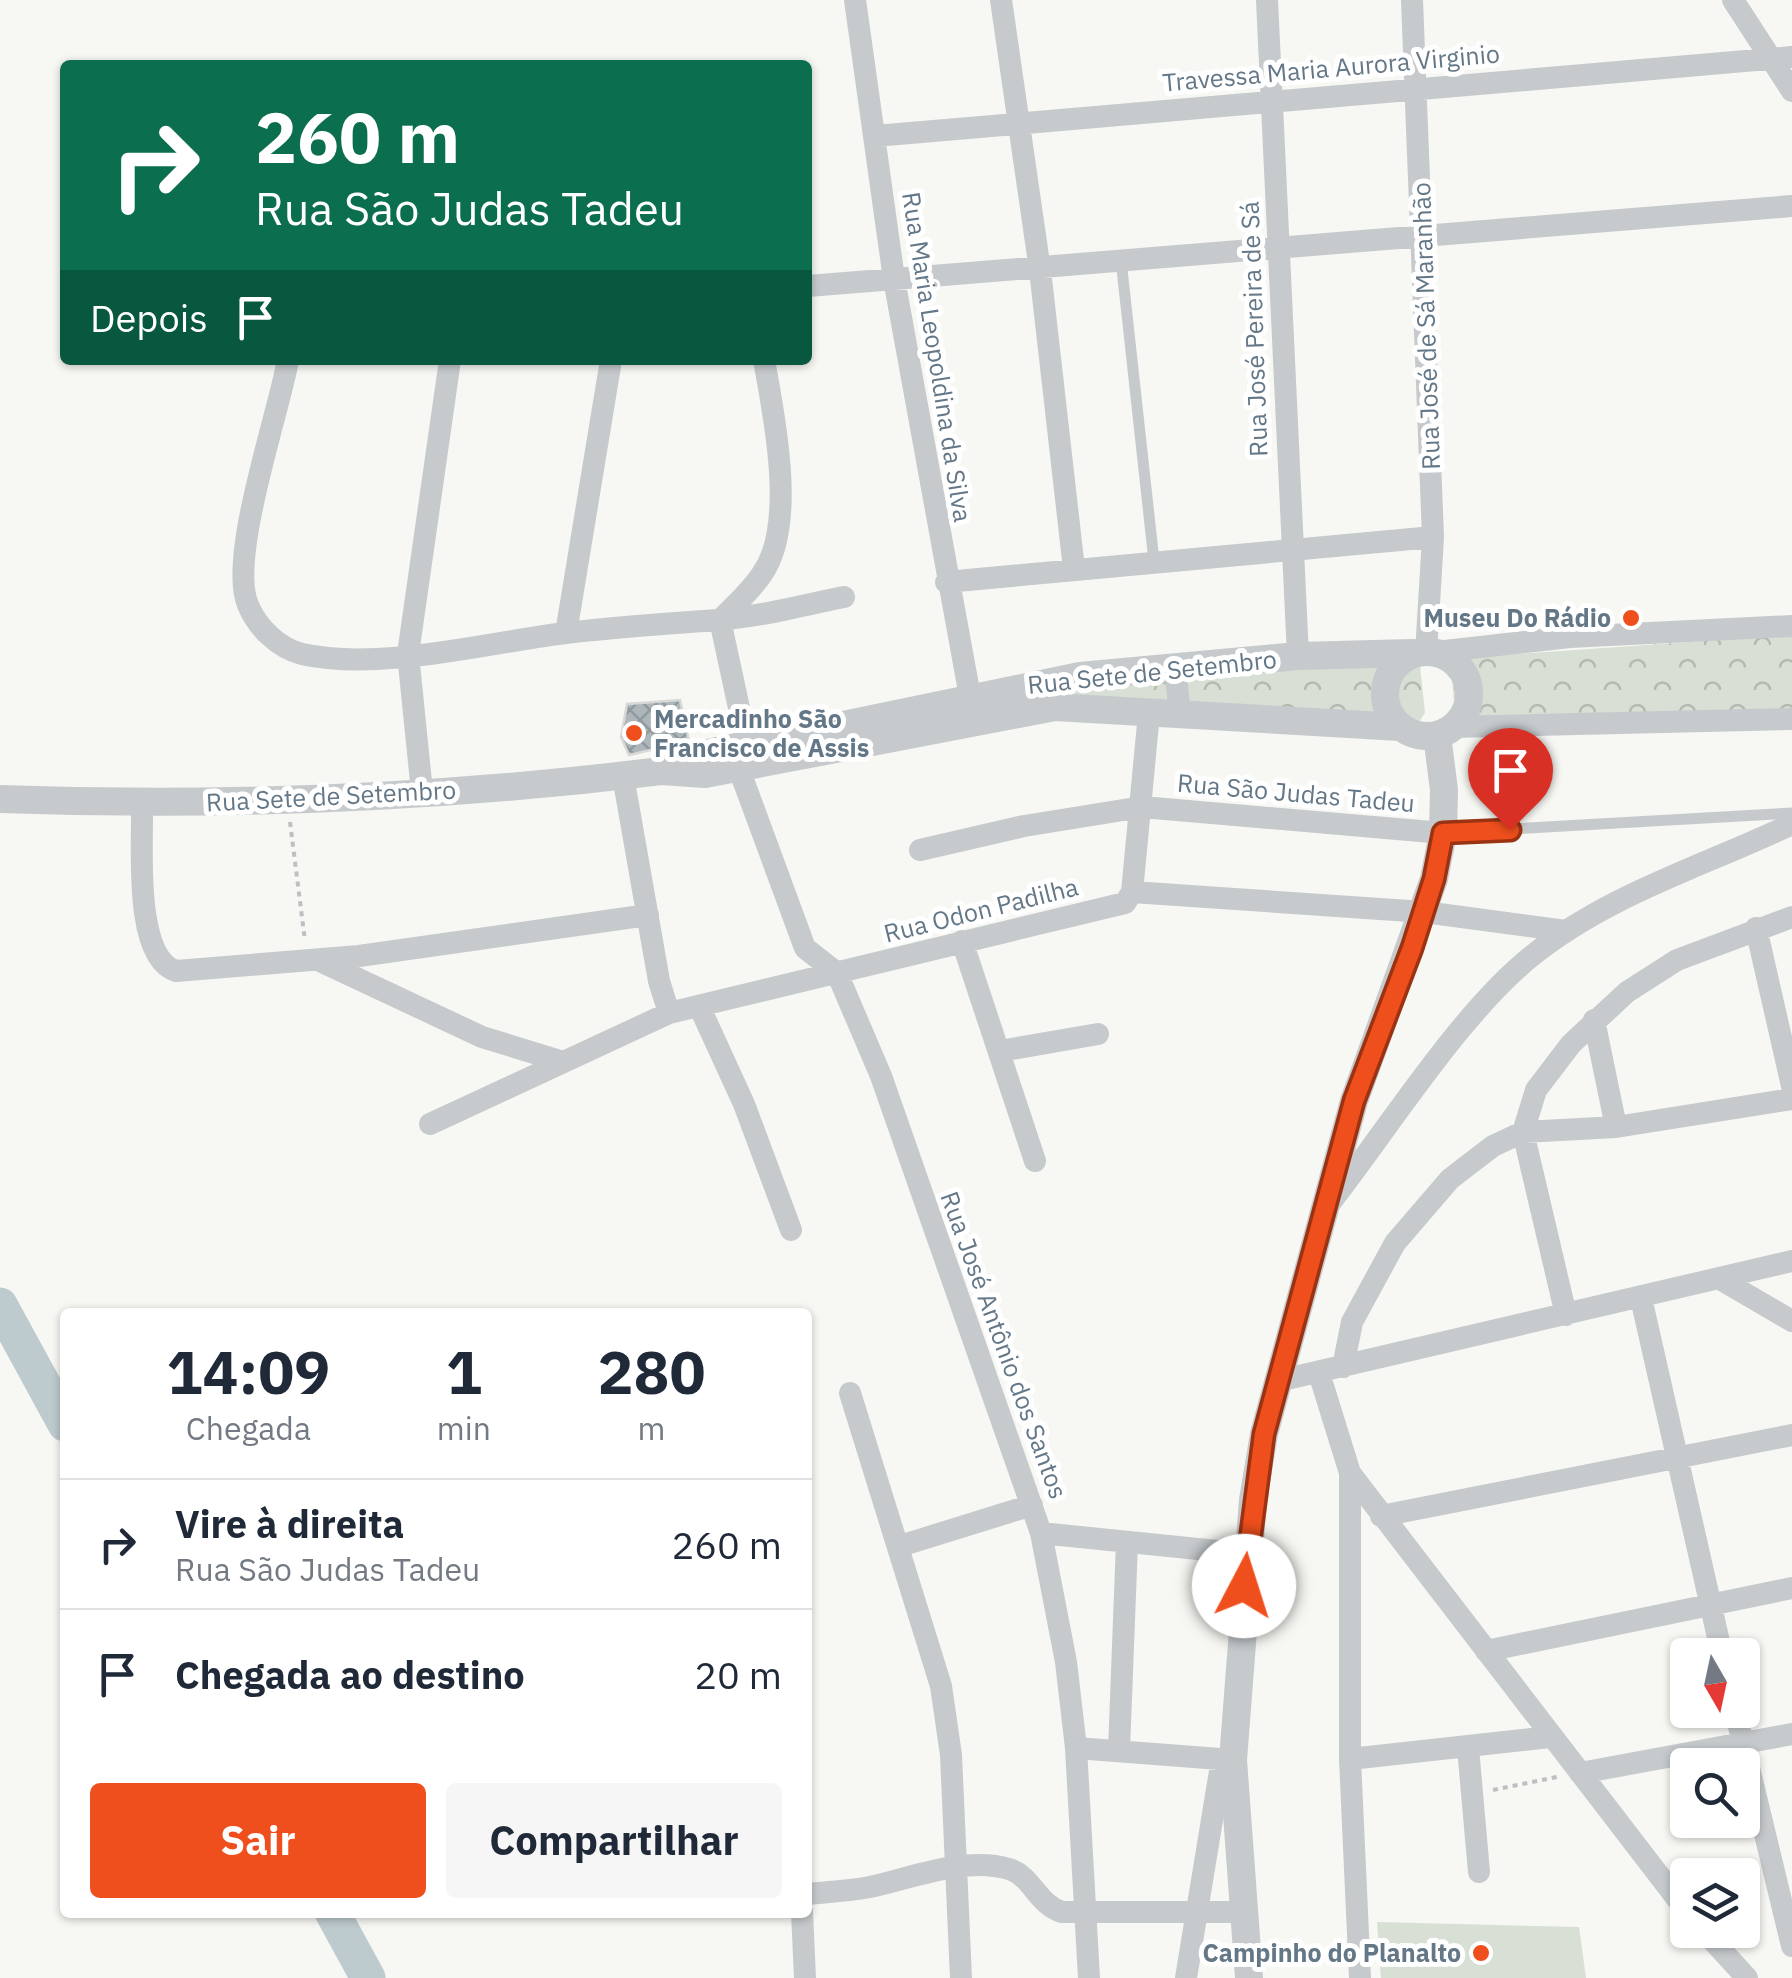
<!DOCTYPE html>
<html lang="pt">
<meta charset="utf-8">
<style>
body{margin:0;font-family:"IBM Plex Sans",sans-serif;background:#f6f6f7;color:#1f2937;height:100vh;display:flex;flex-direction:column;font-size:38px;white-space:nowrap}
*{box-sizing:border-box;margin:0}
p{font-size:32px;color:#747a83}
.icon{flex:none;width:55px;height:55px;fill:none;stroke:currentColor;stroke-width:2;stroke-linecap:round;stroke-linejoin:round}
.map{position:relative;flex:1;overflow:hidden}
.sheet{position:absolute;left:60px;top:1308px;width:752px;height:610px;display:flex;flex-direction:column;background:#fff;border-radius:10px;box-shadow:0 2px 8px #0004}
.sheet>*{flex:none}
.banner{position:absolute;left:60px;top:60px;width:752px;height:305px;border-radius:10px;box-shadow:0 2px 8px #0004;background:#0b6e4f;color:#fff;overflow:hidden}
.needle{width:65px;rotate:171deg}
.fabs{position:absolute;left:1670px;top:1638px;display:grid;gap:20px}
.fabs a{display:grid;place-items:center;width:90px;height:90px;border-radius:10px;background:#fff;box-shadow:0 2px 8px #0004;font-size:50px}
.pin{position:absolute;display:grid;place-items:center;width:85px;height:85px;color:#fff;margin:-102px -42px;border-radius:50% 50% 50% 0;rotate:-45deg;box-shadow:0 0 10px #0007}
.pin .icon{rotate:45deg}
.me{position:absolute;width:110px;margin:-55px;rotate:5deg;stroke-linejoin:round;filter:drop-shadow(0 0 8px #0008)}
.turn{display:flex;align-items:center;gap:35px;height:210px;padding:0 30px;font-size:45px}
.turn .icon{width:130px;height:130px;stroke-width:2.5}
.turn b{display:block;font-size:70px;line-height:85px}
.then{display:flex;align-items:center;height:95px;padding:0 30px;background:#0003;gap:20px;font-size:38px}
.eta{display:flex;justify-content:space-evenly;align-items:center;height:170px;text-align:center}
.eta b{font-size:60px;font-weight:700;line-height:70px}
.primary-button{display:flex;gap:20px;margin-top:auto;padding:20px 30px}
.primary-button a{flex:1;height:115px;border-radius:10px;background:#ef4f1c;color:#fff;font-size:40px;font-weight:700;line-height:115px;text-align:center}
.primary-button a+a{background:#f6f6f7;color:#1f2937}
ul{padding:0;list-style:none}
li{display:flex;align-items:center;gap:30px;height:130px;padding:0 30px;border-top:2px solid #e0e1e3}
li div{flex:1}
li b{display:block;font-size:38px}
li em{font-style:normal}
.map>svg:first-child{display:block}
.green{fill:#d8dfd4}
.forest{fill:url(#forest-crowns)}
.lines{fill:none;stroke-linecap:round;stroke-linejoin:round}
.river{stroke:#bdcace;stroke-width:35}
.building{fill:url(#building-cross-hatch);stroke:#d8d8d6;stroke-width:2.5}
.path{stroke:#bdc0c2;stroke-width:4;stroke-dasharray:5 5;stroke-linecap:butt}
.service{stroke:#c6cacd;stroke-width:11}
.minor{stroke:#c6cacd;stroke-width:22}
.tertiary{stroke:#c6cacd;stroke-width:28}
.route-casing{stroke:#9b3312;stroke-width:25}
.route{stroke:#ef4f1c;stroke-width:18}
.poi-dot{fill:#ef4f1c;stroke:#fff;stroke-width:4}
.labels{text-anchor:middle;stroke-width:10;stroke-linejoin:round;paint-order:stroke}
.street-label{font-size:25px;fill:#647787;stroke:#fff}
.poi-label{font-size:25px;font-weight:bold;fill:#647787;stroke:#fff;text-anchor:end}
</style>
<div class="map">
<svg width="1792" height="1978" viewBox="0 0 1792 1978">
<defs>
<pattern id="forest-crowns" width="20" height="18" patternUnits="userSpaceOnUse" patternTransform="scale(2.5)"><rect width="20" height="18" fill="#d8dfd4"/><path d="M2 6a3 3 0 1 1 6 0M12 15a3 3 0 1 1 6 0" fill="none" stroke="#b3bab2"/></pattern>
<pattern id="building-cross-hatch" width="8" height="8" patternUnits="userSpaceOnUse" patternTransform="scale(2.5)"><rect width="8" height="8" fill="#adb6bb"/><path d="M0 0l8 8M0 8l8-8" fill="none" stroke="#90999e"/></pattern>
</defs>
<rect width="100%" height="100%" fill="#f7f7f3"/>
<path class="green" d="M1377,1922l202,5 7,51h-205z"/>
<path class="forest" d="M1792,635v75l-328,11 -9,-6 -4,-48 8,-9z
M1411,659l9,7 5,47 -7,10 -296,-23 -74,-1 -2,-9z"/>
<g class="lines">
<path class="river" d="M0,1305l65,119
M332,1912l36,66"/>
</g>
<path class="building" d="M680,700l9,41 -60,14 -8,-18 6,-33z"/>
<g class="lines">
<path class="path" d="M290,822l15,119
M1493,1790l64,-13"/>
<path class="service" d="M1121,260l33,301
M1443,833l349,-20"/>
<path class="minor" d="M855,0l39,279 79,434
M1001,0l39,270 34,299
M1267,0l31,656
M1412,0l21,537 -7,116
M1733,0l59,91
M875,136l917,-79
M808,286l984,-80
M288,360c-10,56 -60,198 -40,245 9,22 30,43 54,49 75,17 180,-10 256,-20 54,-7 106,-10 159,-14 42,-3 86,-15 127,-23
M946,582l487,-45
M566,633l45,-273
M1436,652l134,-15 222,-11
M1175,667l5,48
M1453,727l339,-8
M747,745l-27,-125c14,-14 31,-29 42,-46 35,-49 12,-158 2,-214
M739,769l66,179 32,25 44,103 160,457 25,129 10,86 13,230
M623,776l36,205 10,32
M422,792l-14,-138 42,-294
M142,804c1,40 -9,153 34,167l183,-15 289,-41
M920,850l104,-24 118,-19 301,26
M1132,892l17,-179
M1756,928l36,158
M962,941l73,220
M320,961l162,76 78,24
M700,1008l44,96 47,126
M1594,1020l22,107
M1000,1051l98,-17
M430,1124l239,-111 456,-110 7,-11 292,20 142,19
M1330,1203c58,-74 131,-191 203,-248 76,-61 173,-90 259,-131
M1720,1279l72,42
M1641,1298l81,357
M1566,1315l-43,-183 13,-42 35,-46 56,-52 50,-32 115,-43
M1343,1367l9,-45 43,-79 55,-64 43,-33 30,-14 93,-5 176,-28
M1319,1373l31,100 338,440
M1278,1381l514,-120
M850,1393l91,293 10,69 10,223
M1350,1473v286l10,219
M1381,1516l411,-81
M1041,1533l206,21
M900,1546l132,-41
M1486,1651l306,-63
M1735,1710l57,236
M1076,1748l157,12
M1468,1748l11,124
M1119,1750l8,-208
M1350,1759l200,-22
M1580,1773l212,-39
M808,1894c20,-2 41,-3 62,-7 42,-9 95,-31 139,-18 23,7 28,35 53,43h182
M802,1912l3,66
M1703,1930l44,48
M1186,1978l36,-219"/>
<path class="tertiary" d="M1385 694a42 42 0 1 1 84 0a42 42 0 1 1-84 0Z
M670,767l33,-13 377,-78 218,-20 114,-3
M0,799c221,8 442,-1 661,-28l44,3 350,-67 345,20
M1249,1978l-16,-218 20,-260 11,-66 90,-333 80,-222 9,-46 1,-43 -7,-55"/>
</g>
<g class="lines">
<defs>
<path id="route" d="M1244,1586l20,-152 90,-333 58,-153 22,-69 9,-46 67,-3"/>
</defs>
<use href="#route" class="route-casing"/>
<use href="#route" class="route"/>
</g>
<g class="poi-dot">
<circle cx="1631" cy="618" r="10"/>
<circle cx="634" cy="733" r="10"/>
<circle cx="1481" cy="1953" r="10"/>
</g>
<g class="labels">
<g class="street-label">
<text transform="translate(1331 68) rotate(-5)" y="9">Travessa Maria Aurora Virginio</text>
<text transform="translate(1426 326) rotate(-92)" y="9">Rua José de Sá Maranhão</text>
<text transform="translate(1254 329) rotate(-92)" y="9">Rua José Pereira de Sá</text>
<text transform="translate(937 357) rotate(81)" y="9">Rua Maria Leopoldina da Silva</text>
<text transform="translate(1152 672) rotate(-6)" y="9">Rua Sete de Setembro</text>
<text transform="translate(1296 793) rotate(5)" y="9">Rua São Judas Tadeu</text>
<text transform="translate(331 796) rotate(-3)" y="9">Rua Sete de Setembro</text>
<text transform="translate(981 910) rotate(-14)" y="9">Rua Odon Padilha</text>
<text transform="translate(1004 1345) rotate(70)" y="9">Rua José Antônio dos Santos</text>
</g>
<g class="poi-label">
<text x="1611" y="627">Museu Do Rádio</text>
<text x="654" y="728" text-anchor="start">Mercadinho São<tspan x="654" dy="29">Francisco de Assis</tspan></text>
<text x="1461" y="1962">Campinho do Planalto</text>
</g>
</g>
</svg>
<div class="fabs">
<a><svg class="needle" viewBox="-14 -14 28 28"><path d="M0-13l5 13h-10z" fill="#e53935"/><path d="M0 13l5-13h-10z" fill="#747a83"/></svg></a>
<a><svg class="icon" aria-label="search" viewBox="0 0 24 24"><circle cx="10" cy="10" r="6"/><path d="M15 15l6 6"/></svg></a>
<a><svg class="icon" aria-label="layers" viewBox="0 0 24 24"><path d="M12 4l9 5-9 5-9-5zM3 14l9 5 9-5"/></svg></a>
</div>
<div class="pin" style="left:1510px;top:830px;background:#d93025"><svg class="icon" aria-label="arrive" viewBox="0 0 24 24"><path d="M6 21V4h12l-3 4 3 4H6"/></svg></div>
<svg class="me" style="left:1244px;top:1586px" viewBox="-20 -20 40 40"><circle r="19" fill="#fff"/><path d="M0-13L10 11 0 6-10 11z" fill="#ef4f1c"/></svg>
<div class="banner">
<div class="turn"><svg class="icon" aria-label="right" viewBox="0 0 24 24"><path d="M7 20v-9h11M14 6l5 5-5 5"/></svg><div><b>260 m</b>Rua São Judas Tadeu</div></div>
<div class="then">Depois<svg class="icon" aria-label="arrive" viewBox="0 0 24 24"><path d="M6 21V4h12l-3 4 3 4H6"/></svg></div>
</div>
<section class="sheet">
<div class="eta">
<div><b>14:09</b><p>Chegada</p></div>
<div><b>1</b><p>min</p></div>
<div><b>280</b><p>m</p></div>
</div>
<ul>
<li><svg class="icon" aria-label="right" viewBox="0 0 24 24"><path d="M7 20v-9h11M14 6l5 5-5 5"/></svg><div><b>Vire à direita</b><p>Rua São Judas Tadeu</p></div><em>260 m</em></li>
<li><svg class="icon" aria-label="arrive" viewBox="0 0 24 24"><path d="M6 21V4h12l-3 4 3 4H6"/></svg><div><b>Chegada ao destino</b></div><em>20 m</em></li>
</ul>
<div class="primary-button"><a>Sair</a><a>Compartilhar</a></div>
</section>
</div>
